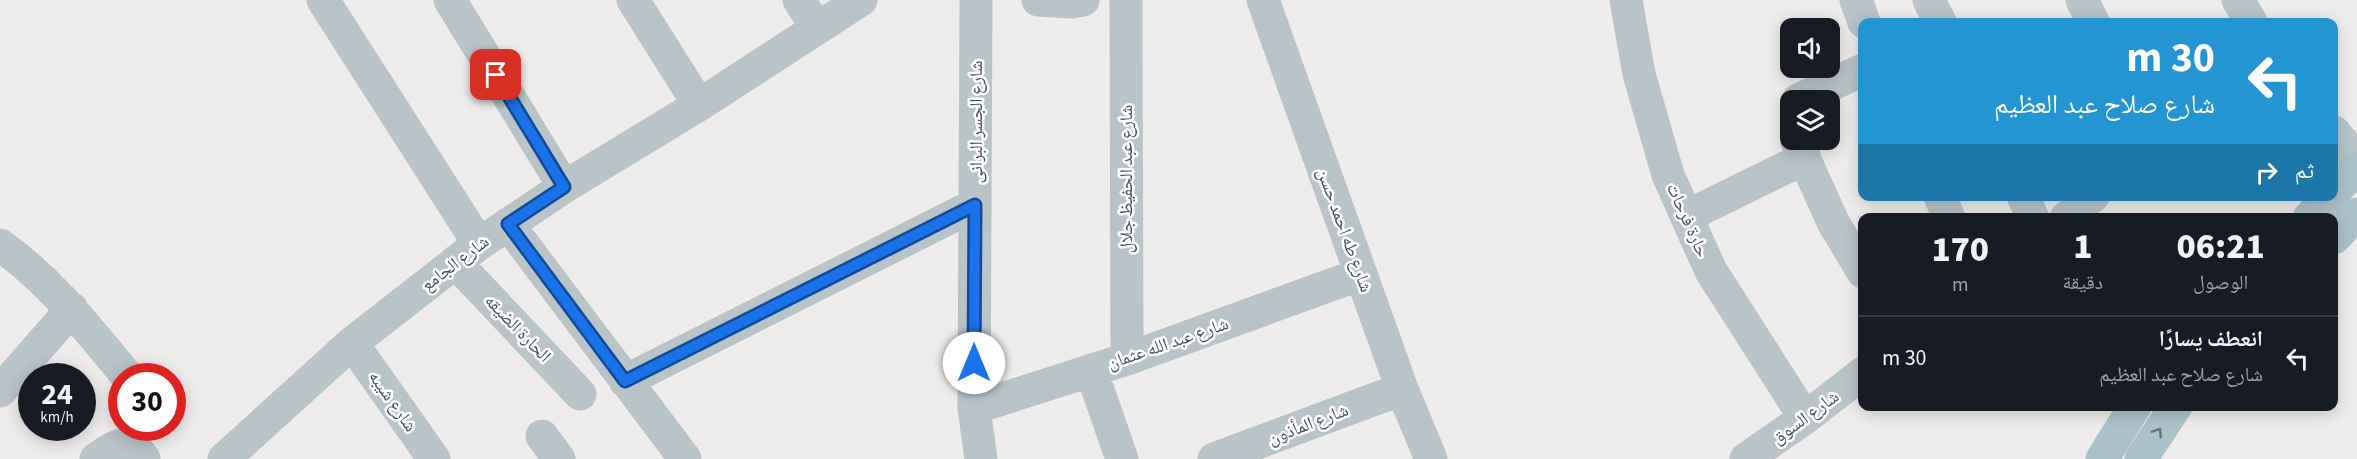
<!DOCTYPE html>
<html lang="ar">
<meta charset="utf-8">
<style>
body{margin:0;font-family:"Source Sans 3","Noto Naskh Arabic",sans-serif;background:#20242c;color:#f1f3f6;direction:rtl;height:100vh;display:flex;flex-direction:column;font-size:22px;white-space:nowrap}
*{box-sizing:border-box;margin:0}
p{font-size:20px;color:#9ea1a6}
.icon{flex:none;width:33px;height:33px;fill:none;stroke:currentColor;stroke-width:2;stroke-linecap:round;stroke-linejoin:round}
.map{position:relative;flex:1;overflow:hidden;direction:ltr}
.panel{position:absolute;left:1858px;top:213px;width:480px;height:198px;display:flex;flex-direction:column;background:#171b24;border-radius:12px;box-shadow:0 3px 15px #0003;direction:rtl}
.panel>*{flex:none}
.hud{position:absolute;left:1858px;top:18px;width:480px;height:183px;border-radius:12px;box-shadow:0 3px 15px #0003;direction:rtl;background:#2395d2;color:#fff;overflow:hidden}
.tools{position:absolute;left:1780px;top:18px;display:grid;gap:12px}
.tools a{display:grid;place-items:center;width:60px;height:60px;border-radius:12px;background:#171b24;box-shadow:0 3px 15px #0003;font-size:30px}
.speed{position:absolute;left:18px;top:363px;display:flex;gap:12px;font-size:30px;font-weight:700;text-align:center}
.speed>*{display:grid;place-content:center;width:78px;height:78px;border-radius:50%;background:#171b24;box-shadow:0 3px 15px #0003;line-height:1}
.speed small{font-size:15px;font-weight:400}
.speed .limit{border:9px solid #d22;background:#fff;color:#111}
.pin{position:absolute;display:grid;place-items:center;width:51px;height:51px;color:#fff;margin:-26px;border-radius:12px;box-shadow:0 3px 9px #0006}
.me{position:absolute;width:66px;margin:-33px;rotate:0deg;stroke-linejoin:round;filter:drop-shadow(0 0 4px #0008)}
.turn{display:flex;align-items:center;gap:21px;height:126px;padding:0 24px;font-size:27px}
.turn .icon{width:78px;height:78px;stroke-width:2.5}
.turn b{display:block;font-size:42px;line-height:51px}
.then{display:flex;align-items:center;height:57px;padding:0 24px;background:#0003;gap:12px;font-size:22px}
.eta{display:flex;justify-content:space-evenly;align-items:center;height:102px;text-align:center}
.eta b{font-size:36px;font-weight:800;line-height:42px}
ul{padding:0;list-style:none}
li{display:flex;align-items:center;gap:18px;height:84px;padding:0 24px;border-top:2px solid #363941}
li div{flex:1}
li b{display:block;font-size:22px}
li em{font-style:normal}
.map>svg:first-child{display:block}
.lines{fill:none;stroke-linecap:round;stroke-linejoin:round}
.minor{stroke:#b8c4c8;stroke-width:33}
.major{stroke:#acc2ca;stroke-width:33}
.oneway{stroke:#64747a}
.route-casing{stroke:#114b97;stroke-width:15}
.route{stroke:#1a73e8;stroke-width:10}
.labels{text-anchor:middle;stroke-width:5;stroke-linejoin:round;paint-order:stroke}
.street-label{font-size:18px;fill:#455358;stroke:#fff}
</style>
<div class="map">
<svg width="2357" height="459" viewBox="0 0 2357 459">
<rect width="100%" height="100%" fill="#efecec"/>
<g class="lines">
<path class="minor" d="M323,0l156,244
M450,0l114,187
M633,0l66,105
M799,0l18,28
M976,0l-2,408 7,51
M1038,0l34,2 11,-2
M1126,0l1,359
M1263,0l139,389 29,70
M1626,0l13,74 29,101 43,96 94,147
M1856,0l8,22
M1929,0l11,22
M2082,0l11,22
M2238,0l13,22
M1798,100l65,-30
M2334,132l23,27
M1797,142l36,80 30,50
M1940,196l9,22
M2023,196l10,22
M1687,216l118,-58
M2066,218l27,-22
M508,224l177,235
M0,245c51,36 88,84 127,131
M455,262l125,132
M352,343l82,116
M1091,370l31,89
M625,381l350,-176
M0,391l72,-82
M974,408l153,-49 234,-85
M542,436l17,23
M96,459c18,-12 33,-25 48,0
M224,459l128,-116 127,-99 85,-57 135,-82 162,-105
M1214,459l188,-70
M1746,459l59,-41 58,-45"/>
<path class="major" d="M2334,192l23,-24
M2309,218l21,-22
M2334,238l23,-24
M2102,459l33,-53
M2141,459l35,-53"/>
</g>
<defs><path id="oneway-chevron" d="M-2-3.5L2.5 0L-2 3.5" fill="none" stroke-width="1.6" stroke-linecap="round" stroke-linejoin="round" transform="scale(1.5)"/></defs>
<use class="oneway" href="#oneway-chevron" transform="translate(2158 432) rotate(-57)"/>
<g class="lines">
<defs>
<path id="route" d="M496,75l68,112 -56,37 117,157 350,-176 -1,158"/>
</defs>
<use href="#route" class="route-casing"/>
<use href="#route" class="route"/>
</g>
<g class="labels">
<g class="street-label">
<text transform="translate(976 122) rotate(-90)" y="6">شارع الجسر البرانى</text>
<text transform="translate(1126 179) rotate(-90)" y="6">شارع عبد الحفيظ جلال</text>
<text transform="translate(1688 220) rotate(66)" y="6">حارة فرحات</text>
<text transform="translate(1345 230) rotate(70)" y="6">شارع طه احمد حسن</text>
<text transform="translate(455 263) rotate(-37)" y="6">شارع الجامع</text>
<text transform="translate(518 328) rotate(46)" y="6">الحارة الضيقه</text>
<text transform="translate(1168 343) rotate(-19)" y="6">شارع عبد الله عثمان</text>
<text transform="translate(393 401) rotate(55)" y="6">شارع شيبه</text>
<text transform="translate(1805 417) rotate(-36)" y="6">شارع السوق</text>
<text transform="translate(1308 424) rotate(-21)" y="6">شارع المأذون</text>
</g>
</g>
</svg>
<div class="tools">
<a><svg class="icon" aria-label="sound" viewBox="0 0 24 24"><path d="M4 9h4l5-4v14l-5-4H4zM17 9q2 3 0 6"/></svg></a>
<a><svg class="icon" aria-label="layers" viewBox="0 0 24 24"><path d="M12 4l9 5-9 5-9-5zM3 14l9 5 9-5"/></svg></a>
</div>
<div class="speed"><div>24<small>km/h</small></div><div class="limit">30</div></div>
<div class="pin" style="left:496px;top:75px;background:#d93025"><svg class="icon" aria-label="arrive" viewBox="0 0 24 24"><path d="M6 21V4h12l-3 4 3 4H6"/></svg></div>
<svg class="me" style="left:974px;top:363px" viewBox="-20 -20 40 40"><circle r="19" fill="#fff"/><path d="M0-13L10 11 0 6-10 11z" fill="#1a73e8"/></svg>
<div class="hud">
<div class="turn"><svg class="icon" aria-label="left" viewBox="0 0 24 24"><path d="M17 20v-9H6M10 6l-5 5 5 5"/></svg><div><b>30 m</b>شارع صلاح عبد العظيم</div></div>
<div class="then">ثم<svg class="icon" aria-label="right" viewBox="0 0 24 24"><path d="M7 20v-9h11M14 6l5 5-5 5"/></svg></div>
</div>
<section class="panel">
<div class="eta">
<div><b>06:21</b><p>الوصول</p></div>
<div><b>1</b><p>دقيقة</p></div>
<div><b>170</b><p>m</p></div>
</div>
<ul>
<li><svg class="icon" aria-label="left" viewBox="0 0 24 24"><path d="M17 20v-9H6M10 6l-5 5 5 5"/></svg><div><b>انعطف يسارًا</b><p>شارع صلاح عبد العظيم</p></div><em>30 m</em></li>
</ul>
</section>
</div>
